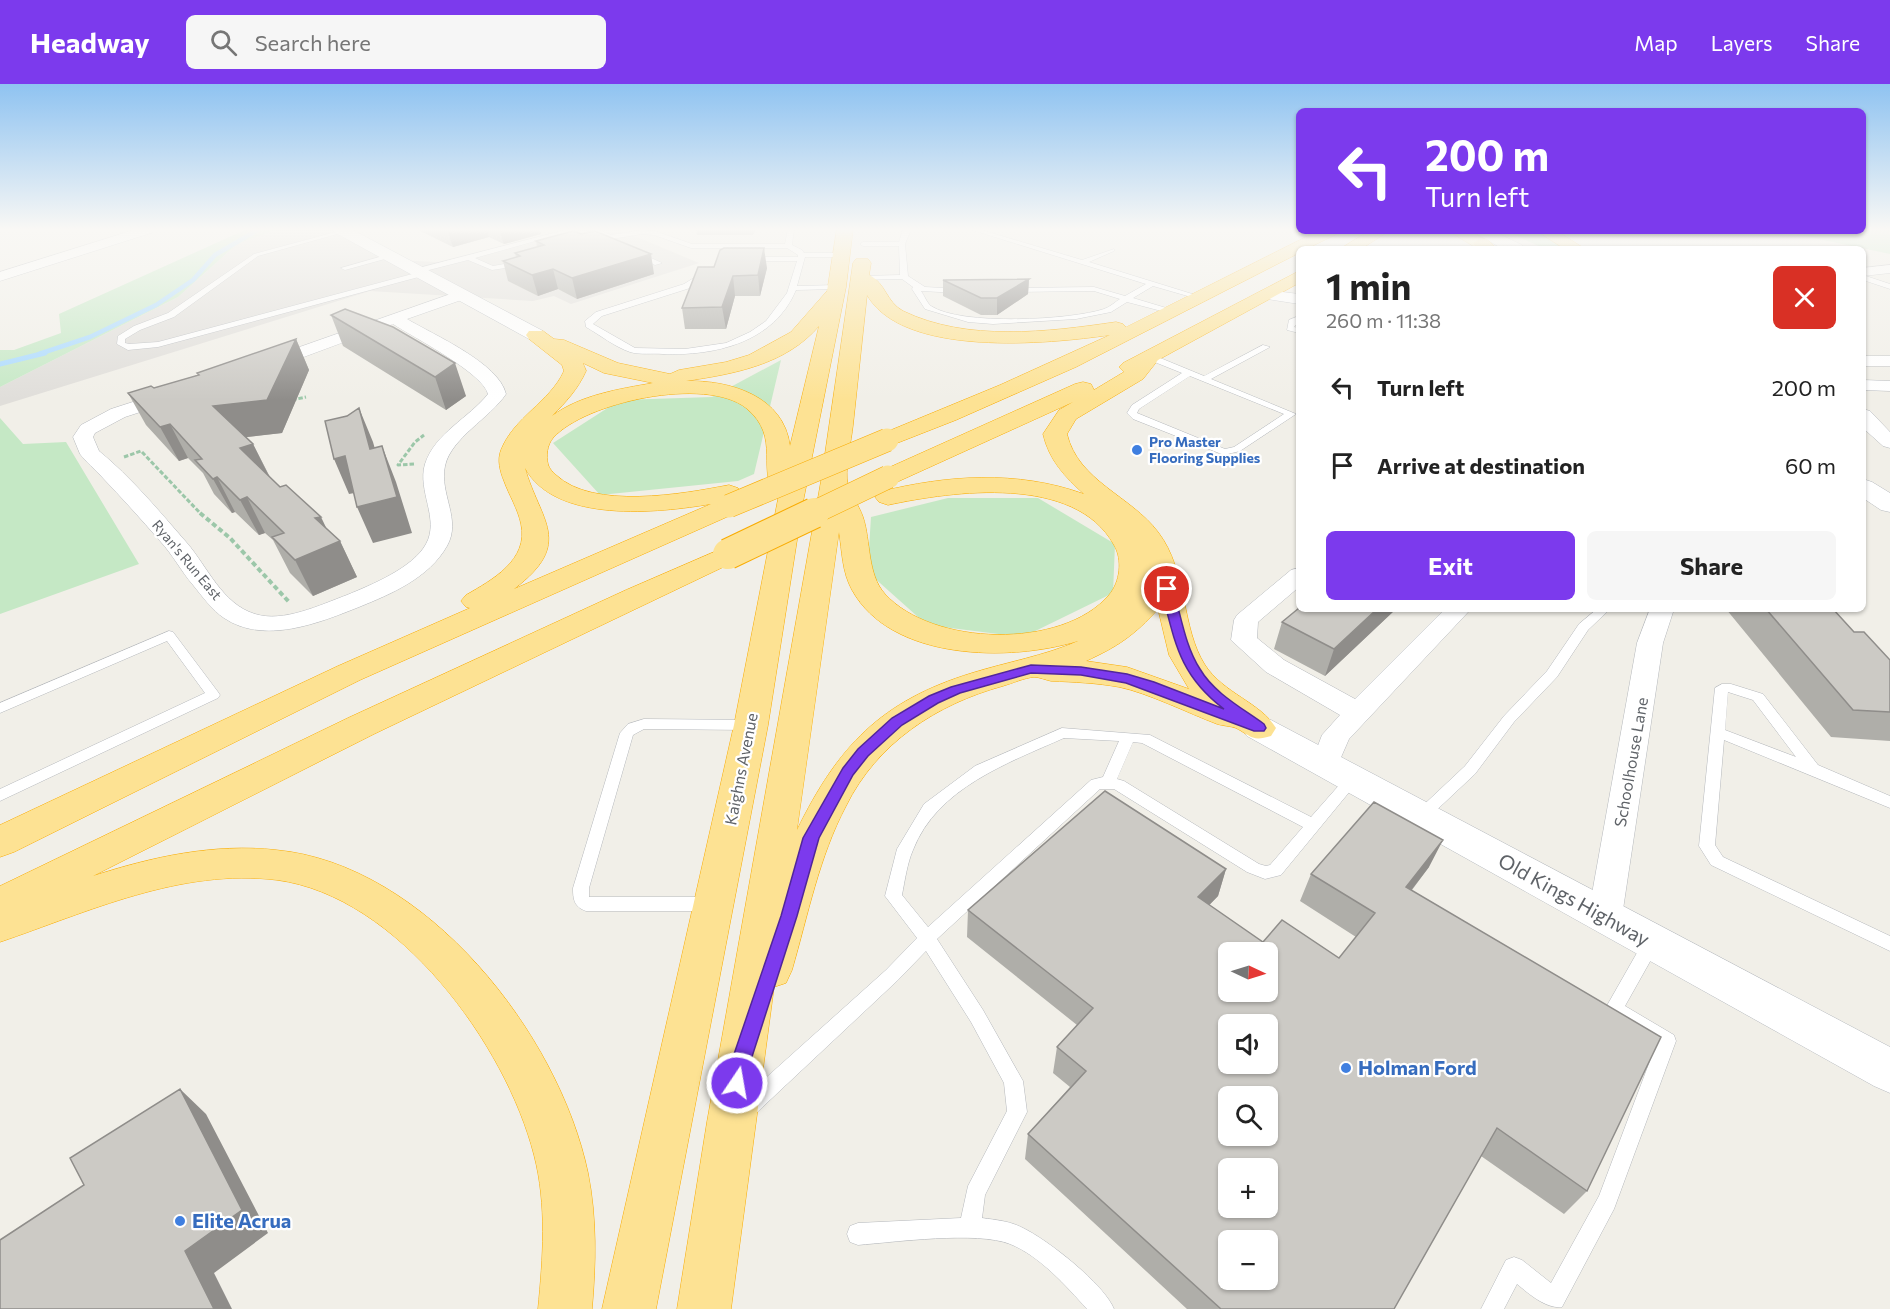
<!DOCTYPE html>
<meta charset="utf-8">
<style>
body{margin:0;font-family:Commissioner,sans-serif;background:#f6f6f6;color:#222;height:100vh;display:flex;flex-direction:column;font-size:22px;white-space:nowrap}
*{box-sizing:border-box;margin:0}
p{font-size:20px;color:#767676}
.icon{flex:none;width:33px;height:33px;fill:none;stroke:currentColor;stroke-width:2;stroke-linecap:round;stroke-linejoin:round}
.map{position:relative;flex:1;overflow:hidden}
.details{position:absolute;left:1296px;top:162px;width:570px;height:366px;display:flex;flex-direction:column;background:#fff;border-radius:9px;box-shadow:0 2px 4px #0004}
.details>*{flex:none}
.banner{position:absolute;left:1296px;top:24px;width:570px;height:126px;border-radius:9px;box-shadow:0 2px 4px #0004;background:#7c3aed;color:#fff;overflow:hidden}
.needle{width:39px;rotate:94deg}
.fabs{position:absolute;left:1218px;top:858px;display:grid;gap:12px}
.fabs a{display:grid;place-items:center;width:60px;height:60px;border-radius:9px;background:#fff;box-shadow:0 2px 4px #0004;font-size:30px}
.pin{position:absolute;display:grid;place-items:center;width:51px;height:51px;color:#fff;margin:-26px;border:3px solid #fff;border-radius:50%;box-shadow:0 2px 6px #0007}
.me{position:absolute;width:66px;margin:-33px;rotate:12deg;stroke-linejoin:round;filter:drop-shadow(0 0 4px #0008)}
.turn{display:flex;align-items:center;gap:21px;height:126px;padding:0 30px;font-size:27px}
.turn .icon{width:78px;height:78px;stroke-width:2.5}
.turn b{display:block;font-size:42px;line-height:51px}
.round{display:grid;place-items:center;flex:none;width:63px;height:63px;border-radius:9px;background:#f6f6f6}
.summary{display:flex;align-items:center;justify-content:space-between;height:102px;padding:0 30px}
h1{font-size:36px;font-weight:700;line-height:45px}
.button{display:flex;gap:12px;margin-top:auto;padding:12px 30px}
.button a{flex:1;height:69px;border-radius:9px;background:#7c3aed;color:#fff;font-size:24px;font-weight:700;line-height:69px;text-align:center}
.button a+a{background:#f6f6f6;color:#222}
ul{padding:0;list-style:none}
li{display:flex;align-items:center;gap:18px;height:78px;padding:0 30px}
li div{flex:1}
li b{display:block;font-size:22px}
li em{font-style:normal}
header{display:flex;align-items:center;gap:36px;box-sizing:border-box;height:84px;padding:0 30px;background:#7c3aed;color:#fff}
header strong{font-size:28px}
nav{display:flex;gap:33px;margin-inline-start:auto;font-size:21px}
.search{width:420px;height:54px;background:#f6f6f6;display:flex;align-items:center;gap:15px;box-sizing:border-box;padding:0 21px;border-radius:9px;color:#767676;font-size:22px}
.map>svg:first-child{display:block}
.industrial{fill:#e0deda}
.green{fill:#c5e8c5}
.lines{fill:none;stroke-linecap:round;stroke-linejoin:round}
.stream-far1{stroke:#aadaff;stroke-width:4.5}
.stream{stroke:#aadaff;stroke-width:5}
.lane-casing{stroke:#b5b8bc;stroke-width:1}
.street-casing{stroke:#b5b8bc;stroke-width:1}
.secondary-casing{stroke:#b6babf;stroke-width:1}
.primary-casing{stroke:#f2c960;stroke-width:1}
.highway-casing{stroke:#f9ab00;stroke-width:1}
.path-far1{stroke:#9cc7a9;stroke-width:3;stroke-dasharray:4.5 2;stroke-linecap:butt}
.path{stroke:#9cc7a9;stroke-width:4;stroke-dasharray:5 3;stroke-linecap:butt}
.lane{fill:#fff;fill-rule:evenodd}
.street{fill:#fff;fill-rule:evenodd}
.secondary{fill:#fff;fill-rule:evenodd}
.primary{fill:#fff2af;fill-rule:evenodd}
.highway{fill:#fde293;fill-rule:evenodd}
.highway-bridge-far1-casing{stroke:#f9ab00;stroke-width:24;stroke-linecap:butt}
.highway-bridge-casing{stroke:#f9ab00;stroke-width:32;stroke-linecap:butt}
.highway-bridge-far1{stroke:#fde293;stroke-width:23}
.highway-bridge{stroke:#fde293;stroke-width:30}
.wall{fill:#afaea9}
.shaded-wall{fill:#8f8d8a}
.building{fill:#cccac5;stroke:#8f8d8a;stroke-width:1.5;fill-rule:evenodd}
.route{fill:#7c3aed;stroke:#51269a;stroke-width:1.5}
.shop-dot{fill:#3f7fe0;stroke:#fff;stroke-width:2}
.labels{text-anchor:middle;stroke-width:4.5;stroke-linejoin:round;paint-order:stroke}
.far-shop-label{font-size:14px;font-weight:bold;fill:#366cbe;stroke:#fff;text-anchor:start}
.far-street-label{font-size:14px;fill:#5f6368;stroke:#fff}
.street-label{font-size:16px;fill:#5f6368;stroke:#fff}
.near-street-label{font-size:20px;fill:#5f6368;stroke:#fff}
.near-shop-label{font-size:20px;font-weight:bold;fill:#366cbe;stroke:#fff;text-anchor:start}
</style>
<header>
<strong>Headway</strong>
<div class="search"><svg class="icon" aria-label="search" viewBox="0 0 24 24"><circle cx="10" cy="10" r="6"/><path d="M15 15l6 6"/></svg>Search here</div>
<nav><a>Map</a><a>Layers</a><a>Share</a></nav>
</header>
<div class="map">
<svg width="1890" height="1225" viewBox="0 0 1890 1225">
<rect width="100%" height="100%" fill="#f1efe8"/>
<path class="industrial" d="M278,145h57l60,31 63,3 123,-34h37l81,34 -128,41 -17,-8 -21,5 -163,-10 -370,115v-19l178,-90 59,-53z"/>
<path class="green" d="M247,145h31l-41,15 -59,53 -178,90v-37h14l47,-17 -2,-19z
M1863,145h27v25l-110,-23h83z
M1506,147h37l32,18h-30z
M781,276l-27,114 -16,7 -138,14 -47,-52 67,-43 92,-3z
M0,334l23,26 43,-2 73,122 -139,50z
M948,414h90l77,46 -2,49 -90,44 -96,-12 -56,-50 -3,-11 3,-47z"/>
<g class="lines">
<path class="stream-far1" d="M39,270l51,-17 66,-32 37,-25 22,-25 44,-26"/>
<path class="stream" d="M0,280l45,-11"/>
<defs>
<path id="lane" d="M569,145h9l-103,29 18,8 28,-5h3v4l-32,5 -24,-10 -43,11 1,4 -268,72 -30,3 -11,-6 1,-8 16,-10 34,-13 86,-59 89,-24 5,1 -90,25 -84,61 -34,13 -15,9v4l4,1 29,-2 258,-69 -1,-4z
M590,145h7l14,6 31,-5 13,1 37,13h93l3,-15h6l-2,16 10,5 2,3h38l4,2 -4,2h-37l-8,29 40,-1 4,2 -4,2 -41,1c-22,53 -82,66 -133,64 -10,-1 -23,1 -33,-2 -15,-5 -30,-17 -44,-25l-1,-6 11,-9 88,-28 21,-13h3v4l-18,13 -88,28 -9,8 42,24 50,1 41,-6 24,-11 16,-11 21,-28 10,-32h-49l-4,-2 1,-2h53v-2l-11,-7h-96l-37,-13 -12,-1 -31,5 -16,5 -2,-3 11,-4z
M903,145h6l1,3 -5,12 3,32 17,11 37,2v4h-3l-38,-2c3,4 6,12 10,15 30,20 140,14 173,3 6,-2 11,-7 16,-10l-26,-8 -86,1v-4h3l83,-1 31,9 21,-12 -177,-55h9l104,31 32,-11v2l-25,11 113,35 -4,2 -45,-13 -20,12 40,12v4l-46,-12 -16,10 -35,7 -83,5 -25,-2 -43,-13 -13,-20 1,-2 -11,-8 -44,1 -1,-2 4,-2 39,-1 -1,-29h-36l-3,-2 3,-2h36z
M634,168h4l24,11 -7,2 -21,-11z
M390,170l4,2 -2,1 -47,13 -4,-2z
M1863,191l27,9v5l-27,-9z
M1299,232v5l-5,6 5,1v5l-12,-3 2,-10z
M1263,261l7,2 -59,32 85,35 -56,37 -16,4 -91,-36 -6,-6 5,-8 50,-32 -35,-14v-4h6l51,21zM1190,292l94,38 -50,33 -9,2 -88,-36 2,-4z
M1597,525h13l-22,21 -31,47 -43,45 -39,52 -49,46 -5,2 -5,-2 -3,-4 3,-4 49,-46 39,-50 43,-45 32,-47z
M169,547l4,1 45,60 2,3 -2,3 -218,103v-12l205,-96 -38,-52 -167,72v-10z
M1722,600h9l32,10 55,71 72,31v12l-166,-68 -9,105 8,12 167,79v15l-179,-86 -12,-19 16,-158zM1728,608l25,8 43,57 -71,-27z
M644,635l107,1 7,5 -7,5 -107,-1 -11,6 -44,153v9h123l6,2 2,5 -2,5 -6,2h-126c-12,-4 -13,-12 -13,-23l47,-155 8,-9z
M1062,644l88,7 161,82 37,-42h10l2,4 -79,96 -16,4 -18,-7 -133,-83h-14l-163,150 46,71 40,71 4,31 -42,83 -3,23c14,2 28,3 41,10 25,12 81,56 91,81h-27c-21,-23 -47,-53 -77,-65 -33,-13 -115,-2 -152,1l-8,-3 -3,-8 3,-8 8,-3 103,-5 7,-32 39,-75 -3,-28 -33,-61 -45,-71 -28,29 -145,136 -7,2 -7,-2 -3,-7 3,-7 147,-132 31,-32 -32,-42 12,-47 27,-45 51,-38zM1064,654l55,3 -16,36 -12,3 -163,147 -26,-32c3,-15 5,-31 11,-45 24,-62 95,-87 151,-112zM1133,658l9,1 161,84 -33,38 -4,1 -7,-2 -135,-83 -7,-2z
M1652,851l6,2 3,5 -36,64 49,29 2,6 -62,168 -52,98c-16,2 -33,-13 -45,-23l-13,25h-23l25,-49 8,-3 8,3 29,23 48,-87 57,-151 -48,-30 -3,-6 41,-72z"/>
<path id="street" d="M137,145h19l-2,3 -154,49v-9z
M1890,181v8l-27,3v-8z
M462,206l5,2 3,3 -3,3 -60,21c27,16 92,44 99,75 -16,24 -55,44 -61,72 -6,27 17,54 2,80 -18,32 -56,48 -88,61 -40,16 -95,38 -135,11 -12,-8 -22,-22 -31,-33 -12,-14 -20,-30 -33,-44 -19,-22 -38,-43 -58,-64 -7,-8 -16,-15 -22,-23l-7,-17 8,-12 30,-16 143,-46zM393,240c20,13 90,49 95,70 -19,24 -53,39 -63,70 -8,27 15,55 1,80 -13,24 -55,41 -79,51 -27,10 -64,28 -92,19 -33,-10 -48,-48 -68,-71 -27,-31 -56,-66 -88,-92l-6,-14 2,-4 30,-16 141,-46z
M1266,206l33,4v10l-38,-6 -3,-3 3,-3z
M1863,272h27v10h-27z
M1863,296l27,1v10l-27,-1z
M1863,325l7,2 20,21v16l-7,-2 -20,-18z
M1299,484v19l-41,35 -1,16 27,22 71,39 90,-90h26l-122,130 -14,32 -10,3 -10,-3 -4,-7 11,-29 18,-20 -74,-43 -35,-32 3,-20 3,-5 54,-45z
M1650,525h24l-11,34 -41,273 -5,10 -12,4 -12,-4 -5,-10 49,-273z"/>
<path id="secondary" d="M332,145h19l192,102 3,4 -3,4h-14l-195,-107z
M1472,147h21l29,14 2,4h-21z
M1863,395l9,3 18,11v19l-9,-2 -18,-12z
M1259,632l12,4 619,327v46l-16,-7 -627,-350 -5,-8 5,-8z"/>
<path id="primary" d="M1449,147h21l19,12 -2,4h-12z"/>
<path id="highway" d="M837,145h16l-7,58 -43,215 -35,223 -112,584h-54l132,-584 44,-226c-24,-27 5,-61 -32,-91 -40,-32 -161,-6 -193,30 -6,7 -7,18 -5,26 1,5 5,8 8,11 37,35 127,19 173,10l9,3 4,5 -8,6 4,1 4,6 -4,6 -378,168 -346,172 -14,5v-32l338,-159 132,-58 -4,-1 -5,-6 5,-6c26,-15 63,-35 55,-71 -3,-15 -12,-29 -17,-43 -4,-10 -7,-21 -3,-31 13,-33 49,-48 63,-79l-2,-6 -33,-26 -3,-4 3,-4h14l11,8 10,1 54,23 52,11 9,-4 47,-8 23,-7 42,-23 36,-41zM819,242l-29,120c-6,-50 -60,-66 -104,-65 47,-7 100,-16 133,-55zM583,279l21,10 49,10c-34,6 -73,12 -101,33 14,-14 26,-27 34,-45zM525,384c30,56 134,45 186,36l-197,85c61,-46 26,-68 11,-121z
M1318,147h21l-2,3 -31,15h-7v4l-223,114 -120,53 -69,27 -8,-2 -4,-5 4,-5 121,-50 110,-50c-61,9 -207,23 -243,-40 -5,43 -9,87 -14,130 -2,18 -7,37 -6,54 1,12 12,26 16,38 8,24 4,57 22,77 47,52 177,56 224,1 11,-13 14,-35 5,-50 -39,-71 -161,-54 -226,-40l-9,-3 -4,-5 4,-5c68,-17 138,-22 205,2 -19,-17 -35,-34 -41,-60l16,-24 14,-8 -176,80 -9,3 -9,-3 -4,-5 4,-5 196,-88 8,-2 8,2 3,6 30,-18 -5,-5 4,-4 176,-92v12l-141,77 -15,19 -67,40 -9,15c11,47 64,62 91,98 30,39 23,96 47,133 18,28 56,38 71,63l-5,8c-19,6 -20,0 -35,-8 -5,-2 -13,-2 -19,-4 -29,-11 -69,-31 -98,-37 -22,-4 -45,-5 -68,-6 -5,-1 -12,-4 -17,-4 -10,1 -21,6 -31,9 -66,18 -126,57 -157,120 -27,51 -38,109 -54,164l-6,13 -12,4 -43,322h-54l30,-187 114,-641 32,-218 3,-4h12l3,4 -2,12c17,8 17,27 34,36 64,31 145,21 213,11l7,2 3,3zM839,448c3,19 3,40 13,58 39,71 158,72 226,51 -34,15 -71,21 -106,32 -91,28 -134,73 -175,157zM1158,525l11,46 20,34 -62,-22 -41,-6c31,-14 49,-26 72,-52z
M1369,147h20l-28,18h-21z
M1537,147h20l28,18h-20z
M1481,154l6,1 10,10h-19l-5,-6z
M728,462l10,2 4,6 -4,6 -364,174 -281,142c58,-19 122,-33 183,-26 150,14 283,184 312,323 9,45 8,91 4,136h-54c5,-51 9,-104 -4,-154 -28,-110 -136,-259 -257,-275 -96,-12 -189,32 -277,62v-56l350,-169 276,-127z"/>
</defs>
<use href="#lane" class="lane-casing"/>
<use href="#street" class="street-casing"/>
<use href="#secondary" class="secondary-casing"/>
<use href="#primary" class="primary-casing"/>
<use href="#highway" class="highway-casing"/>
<path class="path-far1" d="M292,316l14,-3
M124,373l17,-6 60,63
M414,380l-16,1 17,-23 9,-7"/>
<path class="path" d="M200,429l30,25 59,64"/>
<use href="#lane" class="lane"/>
<use href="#street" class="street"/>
<use href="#secondary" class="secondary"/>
<use href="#primary" class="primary"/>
<use href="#highway" class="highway"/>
<defs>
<path id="highway-bridge-far1" d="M729,422l158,-66
M811,430l77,-37"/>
<path id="highway-bridge" d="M728,470l86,-41"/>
</defs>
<use href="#highway-bridge-far1" class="highway-bridge-far1-casing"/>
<use href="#highway-bridge" class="highway-bridge-casing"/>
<use href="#highway-bridge-far1" class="highway-bridge-far1"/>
<use href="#highway-bridge" class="highway-bridge"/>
</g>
<path class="wall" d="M416,145h123l2,5 -37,10 -15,-7 -36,10z
M696,145h60l-3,6h-56z
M581,150l73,40 -77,25 -19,-10 -20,7 -30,-15 -5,-20 13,-4 -1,-4 22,-6 -1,-6z
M698,183l69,1 -7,28h-25l-9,33h-41l-3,-21z
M1029,195l-1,15 -31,21h-16l-38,-19v-16z
M331,231l135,81 -20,14 -103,-64z
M296,255l13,31 -27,63 -36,4 7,7 17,33 70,64 17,36 -44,19 -23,-23 -17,-33 -8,-7 -6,2 -24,-23 -3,1 -18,-19 -11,-21 -15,-15 -9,3 -33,-36 -18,-32 26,-5 44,-13 -1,-2z
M1299,525h97l-71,67 -51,-27 8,-27z
M1726,525h107l21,23 36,28v81l-59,-4z
M1429,783l-17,23 175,301 -23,23 -83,-58 -87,153h-207l-162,-150 3,-25 42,-47 -17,-14 4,-26 20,-22 -110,-88 1,-27 258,-41 -8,27 -9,9 54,37 76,16 17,-21 -56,-36 11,-27z"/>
<path class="shaded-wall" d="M447,145h40l2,8 -36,10z
M499,145h40l2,5 -37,10z
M764,164l3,20 -7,28 -2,-21z
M651,170l3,20 -77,25 -5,-21z
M553,185l5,20 -20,7 -6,-21z
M733,192l2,20 -9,33 -4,-22z
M1029,195l-1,15 -31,21v-17z
M296,255l13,31 -27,63 -52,6 -17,-33z
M455,279l11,33 -20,14 -11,-33z
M359,324l14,34 12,42 -15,-35z
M170,340l18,34 -9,3 -19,-34z
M253,360l17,34 -30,-30z
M382,362l14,36 16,51 -39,10 -16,-36z
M345,372l15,36 -11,2 -15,-35z
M217,393l18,35 -3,1 -19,-34z
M247,413l18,36 -6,2 -19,-35z
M321,433l13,27 6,-3 17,36 -44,19 -18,-36 20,-42z
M1377,525h19l-71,67 9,-27z
M1443,756l-14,27 -36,47 13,-27z
M1226,785l-8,27 -28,29 8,-28z
M180,1005l26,25 62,119 -54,40 18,36h-18l-29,-58z"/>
<path class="building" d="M573,147l8,3 14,-3 56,23 -79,24 -19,-9 -21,6 -29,-14 17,-5 -5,-3 29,-8 -8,-4z
M724,164h40l-6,27 -25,1 -11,31 -40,1 16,-41h16l6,-17z
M1029,195l-32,19h-16l-38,-18z
M345,225l48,18 62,36 -20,14 -104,-62z
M296,255l-29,61 -54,6 40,38 -13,4 40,39 6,-2 35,32 -6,1 25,23 -45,19 -23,-23 12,-4 -37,-36 -7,3 -23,-23 -4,2 -18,-19 7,-1 -32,-35 -10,3 -32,-34 23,-7 3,2 45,-13 -2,-2z
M359,324l11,41 12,-3 15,51 -40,10 -12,-51 -11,3 -9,-38 22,-5z
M1299,524v1h78l-43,40 -52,-27z
M1766,525h67l21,23h10l26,28v52l-37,-2z
M1105,707l121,78 -28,28 65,45 19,-22 57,38 36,-45 -64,-39 63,-72 69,38 -37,47 255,150 -74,154 -90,-63 -103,181h-173l-193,-175 58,-63 -29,-24 36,-39 -125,-98zM1228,868h40v40h-40zM1228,940h40v40h-40zM1228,1012h40v40h-40zM1228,1084h40v40h-40zM1228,1156h40v40h-40z
M180,1005l62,121 -57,41 29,58h-214v-69l84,-55 -14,-27z"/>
<linearGradient id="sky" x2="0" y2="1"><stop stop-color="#8fc3f1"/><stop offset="0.46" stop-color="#f9f8f5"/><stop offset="1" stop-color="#f9f8f5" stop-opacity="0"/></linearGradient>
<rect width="1890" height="316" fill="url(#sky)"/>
<path class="route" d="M1167,501l6,4c8,26 12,57 27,80 14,24 42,39 64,55l2,4 -2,3h-10l-128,-48 -45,-8 -50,-2 -71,20 -22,10 -36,22 -34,31 -15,19 -34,63 -22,78 -47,147 -6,26 -7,3 -7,-3 -3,-6 4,-20 50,-147 22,-78 40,-70 15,-19 34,-31 37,-22 22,-9 80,-22 50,2 46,7 27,8 70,27c-46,-35 -49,-68 -63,-120z"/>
<g class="shop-dot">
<circle cx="1137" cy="366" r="6"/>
<circle cx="1346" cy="984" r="6"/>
<circle cx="180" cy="1137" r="6"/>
</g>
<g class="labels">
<g class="far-shop-label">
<text x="1149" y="363">Pro Master<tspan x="1149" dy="16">Flooring Supplies</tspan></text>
</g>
<g class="far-street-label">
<text transform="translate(187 476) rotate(50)" y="5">Ryan's Run East</text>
</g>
<g class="street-label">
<text transform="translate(1631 678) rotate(-80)" y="6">Schoolhouse Lane</text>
<text transform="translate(741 685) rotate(-79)" y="6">Kaighns Avenue</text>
</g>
<g class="near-street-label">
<text transform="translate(1574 816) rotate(29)" y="7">Old Kings Highway</text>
</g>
<g class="near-shop-label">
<text x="1358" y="991">Holman Ford</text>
<text x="192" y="1144">Elite Acrua</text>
</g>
</g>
</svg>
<div class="fabs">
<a><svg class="needle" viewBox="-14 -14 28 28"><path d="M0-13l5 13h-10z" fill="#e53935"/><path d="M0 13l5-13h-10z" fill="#767676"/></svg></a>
<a><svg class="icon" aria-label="sound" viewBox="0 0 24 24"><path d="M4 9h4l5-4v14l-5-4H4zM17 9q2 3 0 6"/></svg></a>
<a><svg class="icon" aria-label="search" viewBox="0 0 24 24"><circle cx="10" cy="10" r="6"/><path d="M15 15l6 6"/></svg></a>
<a>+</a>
<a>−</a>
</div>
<div class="pin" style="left:1167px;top:505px;background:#d93025"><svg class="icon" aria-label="arrive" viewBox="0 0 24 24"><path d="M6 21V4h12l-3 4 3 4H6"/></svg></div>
<svg class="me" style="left:737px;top:999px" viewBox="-20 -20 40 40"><circle r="17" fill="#7c3aed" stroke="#fff" stroke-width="3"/><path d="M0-11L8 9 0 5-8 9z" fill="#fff"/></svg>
<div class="banner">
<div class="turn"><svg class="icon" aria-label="left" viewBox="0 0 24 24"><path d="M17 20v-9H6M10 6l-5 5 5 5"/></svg><div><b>200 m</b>Turn left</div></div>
</div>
<section class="details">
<div class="summary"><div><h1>1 min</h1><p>260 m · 11:38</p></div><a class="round" style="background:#d93025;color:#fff"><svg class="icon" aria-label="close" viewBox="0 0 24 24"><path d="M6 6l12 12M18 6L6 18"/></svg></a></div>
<ul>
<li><svg class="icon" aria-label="left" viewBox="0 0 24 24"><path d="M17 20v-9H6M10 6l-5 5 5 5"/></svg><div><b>Turn left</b></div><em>200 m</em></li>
<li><svg class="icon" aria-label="arrive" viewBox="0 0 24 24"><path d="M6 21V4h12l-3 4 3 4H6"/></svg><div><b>Arrive at destination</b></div><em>60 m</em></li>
</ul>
<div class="button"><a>Exit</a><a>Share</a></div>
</section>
</div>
